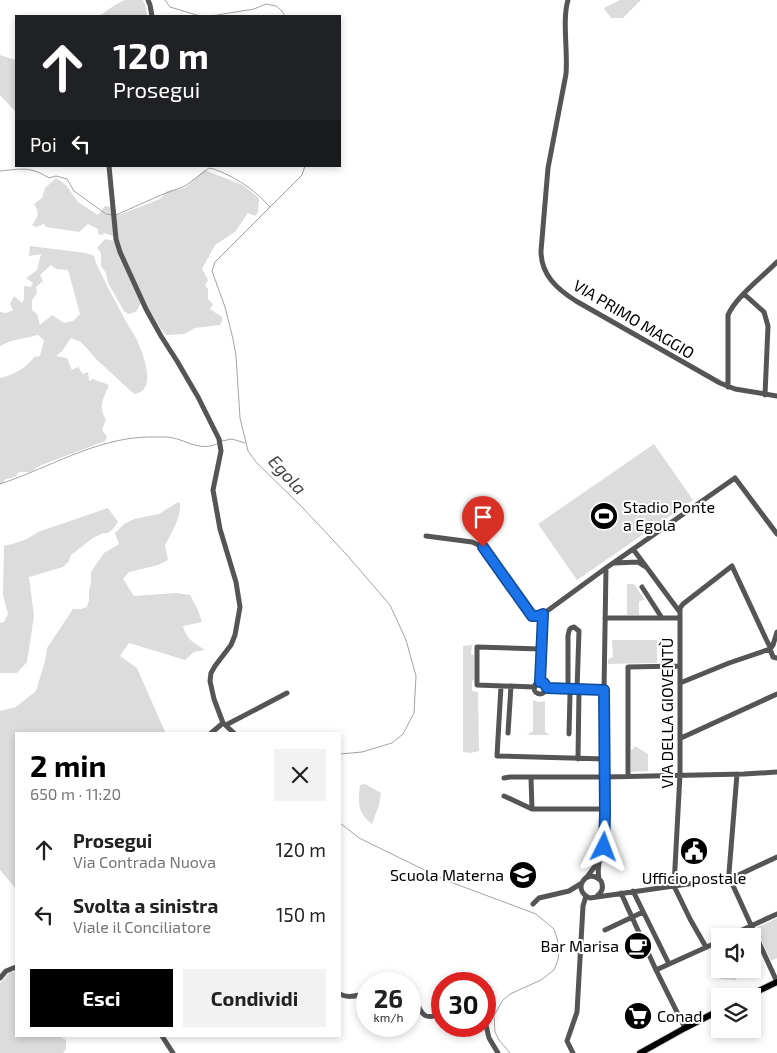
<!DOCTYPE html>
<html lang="it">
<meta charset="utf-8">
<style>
body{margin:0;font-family:"Exo 2",sans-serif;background:#f2f2f2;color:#222;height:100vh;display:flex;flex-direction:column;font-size:19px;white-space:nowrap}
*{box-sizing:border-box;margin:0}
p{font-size:16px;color:#767676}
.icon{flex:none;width:28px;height:28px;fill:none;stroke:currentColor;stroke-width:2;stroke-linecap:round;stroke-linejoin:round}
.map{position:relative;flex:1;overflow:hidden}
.side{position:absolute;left:15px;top:732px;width:326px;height:305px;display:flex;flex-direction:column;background:#fff;border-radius:0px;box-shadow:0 2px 8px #0003}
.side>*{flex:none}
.guide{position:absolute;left:15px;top:15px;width:326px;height:152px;border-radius:0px;box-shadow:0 2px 8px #0003;background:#202124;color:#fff;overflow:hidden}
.fabs{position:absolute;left:711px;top:928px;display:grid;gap:10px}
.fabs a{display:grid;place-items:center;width:50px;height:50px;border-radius:0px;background:#fff;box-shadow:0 2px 8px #0003;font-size:25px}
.speed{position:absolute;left:356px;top:972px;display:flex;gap:10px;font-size:25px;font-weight:700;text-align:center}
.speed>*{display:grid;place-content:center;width:65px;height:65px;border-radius:50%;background:#fff;box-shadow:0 2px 8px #0003;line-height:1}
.speed small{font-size:12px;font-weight:400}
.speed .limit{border:8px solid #d22;background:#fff;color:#111}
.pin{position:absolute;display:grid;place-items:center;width:42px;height:42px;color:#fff;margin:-51px -21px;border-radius:50% 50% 50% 0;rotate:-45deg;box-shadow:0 0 5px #0007}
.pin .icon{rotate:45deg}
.me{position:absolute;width:55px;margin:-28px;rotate:3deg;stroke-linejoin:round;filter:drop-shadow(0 0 4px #0008)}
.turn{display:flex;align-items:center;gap:18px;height:105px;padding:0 15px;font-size:22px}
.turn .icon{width:65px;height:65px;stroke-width:2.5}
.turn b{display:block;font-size:35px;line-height:42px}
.then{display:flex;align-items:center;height:48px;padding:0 15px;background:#0003;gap:10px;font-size:19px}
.round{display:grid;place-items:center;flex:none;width:52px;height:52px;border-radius:0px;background:#f2f2f2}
.headline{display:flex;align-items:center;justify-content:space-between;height:85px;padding:0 15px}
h1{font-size:30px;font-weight:700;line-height:38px;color:#000}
.cta{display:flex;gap:10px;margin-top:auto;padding:10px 15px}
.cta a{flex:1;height:58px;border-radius:0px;background:#000;color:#fff;font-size:20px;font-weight:700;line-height:58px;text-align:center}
.cta a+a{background:#f2f2f2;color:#222}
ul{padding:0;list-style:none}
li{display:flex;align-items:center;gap:15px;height:65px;padding:0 15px}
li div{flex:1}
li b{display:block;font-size:19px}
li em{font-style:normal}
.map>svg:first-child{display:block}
.green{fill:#dcdcdc;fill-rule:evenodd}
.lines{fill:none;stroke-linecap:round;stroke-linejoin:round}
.stream{stroke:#a3a3a3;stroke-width:1}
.major-casing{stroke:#dbdbdb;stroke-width:8}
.minor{stroke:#555;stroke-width:5}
.major{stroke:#000;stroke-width:6}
.route-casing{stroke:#114b97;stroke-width:12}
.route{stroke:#1a73e8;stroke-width:9}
.labels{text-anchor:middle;stroke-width:4;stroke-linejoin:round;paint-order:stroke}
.street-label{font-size:16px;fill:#000;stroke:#fff}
.poi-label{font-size:16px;fill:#000;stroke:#fff;text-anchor:start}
.water-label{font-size:18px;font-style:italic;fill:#444;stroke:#fff}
</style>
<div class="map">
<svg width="777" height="1053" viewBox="0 0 777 1053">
<rect width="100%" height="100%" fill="#fff"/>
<path class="green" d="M125,0h18l3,7 1,9h-48l16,-11z
M620,0h21l-18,18h-12l-6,-8 -1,-2z
M0,55l16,5v52l-16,-17z
M204,170l39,15 16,13 -1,14 -3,4 -7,-3 -13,19 -20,13 -13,24 6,11 -3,5 3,4v10l5,5 -3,5 12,8v4l-2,4 -25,3 -11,6 -18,1c-10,-11 -13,-24 -25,-32l-5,9 -8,2 -4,-3 -16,-28 -2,-10 -5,-7v-13l-4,-5 8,-9 9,2 -1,-5 -9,-3 -2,2 -4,-1v-5l-10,-5 -9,8 -33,-5 -2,-3 -8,3 -4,-2c6,-8 8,-12 2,-21l8,-6 3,-10 11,-10 10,7 12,17 20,13 7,-9 10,1 1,6 3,2 41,-16 7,-8 18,-3z
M30,246l56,7 8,3 2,7c8,17 17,34 26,51 4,8 9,16 14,24 6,13 23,53 -2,56l-37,-34 -16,-18 -10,-4 -9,13 -6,5 11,2 5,12 6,-3 5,7 5,-2 1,9 4,-2 16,6c-4,10 -12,23 -3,34l-4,11 5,7 -2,4 -66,25 -8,6h-12l-4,5 -9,2 -4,5h-2v-106c14,-3 26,-10 34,-21l6,-1 4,-16 -6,-5 -27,6 -11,5v-34l6,1 7,-3 -3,-6 4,-8 8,7 2,-4v-13l7,1 2,-4 -7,-5 11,-8 4,-16 -12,2zM51,265l5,4 12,1 12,44 -7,7 -9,2 -12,-8 -12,10 -3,-11 -5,-4v-10l5,-7 -1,-6 7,-6 -3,-6z
M654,444l39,56 -116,80 -39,-56z
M178,502l2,1c1,15 -8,29 -15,42l3,15 -10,5 -29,7 -6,7 11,17 43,-3 13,2 8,15 4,12 -19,4c4,14 10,16 22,24l-11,2 -9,8 -56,-17 -9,13 17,12 29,66h-150v155l-16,-19v-159l16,-4 20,-16 9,-30 2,-13 26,-39h8l6,-2 2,-7v-9l2,-9v-10l13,-19 15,-9 -4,-11 9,-9 10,-5 25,-5z
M108,508l10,14 -6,8 -5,3h-4l-10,5 -22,17 -2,6 -6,6 -34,10 5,39 -7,46 -10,11h-17v-50l4,-1 4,-8 -5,-19 1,-49c13,-3 23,-6 34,-14z
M627,584h7l11,16 -6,1v14h-12z
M612,640h45v23l-49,1v-5l5,-2z
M472,645l-1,9 3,1v25l-2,1v10l6,1 1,59 -9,2 -7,-1v-106z
M533,700l5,2 7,-1v31l5,3h-23l6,-4z
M635,746l13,8v17l-17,1v-21z
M365,784l16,9 -2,12 -7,19c-15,-12 -14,-21 -12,-39z
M777,918v40l-6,3 -15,-33z
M721,970l16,1 -1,9 -16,-1z
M10,972h6v64h43l7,4v9l-3,4h-63v-70z"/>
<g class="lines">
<path class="stream" d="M165,0l5,7 30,9
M211,16l43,-7 12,-5 10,2 6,5 3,5
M305,166l-3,9 -87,87 -3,9 13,36 8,32 3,17 4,62 8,33 8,11 45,44 45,48 44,51 16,35 10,36 -2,37 -11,21 -11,9 -30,9 -22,2
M0,171c21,-2 30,-5 49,7l7,-2 11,3 7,12 32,23 6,1
M116,215l45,-20 24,-9 24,-18c7,1 12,4 19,7 18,9 29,18 42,32
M222,441l10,-2 13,4
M0,484c49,-16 96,-46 148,-47 7,0 13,0 19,0 20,2 32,16 52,6
M340,823l19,15 86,42 91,34 18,15 3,9 2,14 -1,8 -4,10 -13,10 -31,14 -8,7 -8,15 1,16 4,8 11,13"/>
<defs>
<path id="major" d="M748,996l29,-14
M640,1053l45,-25 35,-18"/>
</defs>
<use href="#major" class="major-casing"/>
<path class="minor" d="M148,0l2,5 2,11
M568,0c-6,20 0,51 -2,74l-18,94 -7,83c0,24 16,38 35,50l144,82 15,6 42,7
M109,166l7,73 4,13 26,57 15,27 16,25 21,36 21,42 2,12 -8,39 7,39 16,53 4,25 -5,28 -4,10 -16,21 -4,7 -1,8 4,18 9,24 12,11
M744,294l20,18 4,14 -3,69
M728,387v-72c8,-18 34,-38 49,-53
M426,536l46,6 11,5 49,69h6l5,-2 63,-46 129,-90 42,56
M633,549l46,62
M614,563l24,-1 6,4
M642,587l20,31
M605,618h75
M770,649l3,-4 4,-13
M770,649l3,8 4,1
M540,682l3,-68
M534 688a6 6 0 1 1 12 0a6 6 0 1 1-12 0Z
M680,683l49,-20 41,-14
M501,686l-4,70 108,3
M535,687l-58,-2v-38l64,2
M547,688l57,2
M568,689v-53c1,-6 1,-8 6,-9l5,4 -2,59
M226,725l61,-32
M508,733l3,-47
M210,734l13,-11
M569,734l1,-39
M681,738l96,-44
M578,759l1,-69
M737,774l-8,99 1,6 47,103
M628,776v-109l52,-1
M504,778l6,-1h95l139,-3 33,-2
M531,778l1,31h73
M504,796l28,13
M587,877l11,-15
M599,879c-3,-14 4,-28 6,-42l-1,-147 2,-122
M730,879l47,-22
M633,891l36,73
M621,893l35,77 29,58
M597,896c5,-4 7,-9 4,-15 -15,-15 -30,10 -11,17l140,-20
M533,904l6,-6 30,-7 13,-8
M605,930l38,-18
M729,936l48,-22
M706,947l-16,-28 -16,-33 6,-112v-166l3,-4 49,-38 34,73 4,8
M656,970l64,-29
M0,978l6,-7 10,-4
M410,992c13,14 6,31 32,22
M340,994c8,5 19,1 28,-1
M485,1021l4,17 9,15
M162,1036l11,17
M573,1053l-6,-12 10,-29 6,-106 3,-10"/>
<use href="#major" class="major"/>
</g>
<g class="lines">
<defs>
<path id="route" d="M483,547l49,69h6l5,-2 -3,68 4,1 3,5 57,2 1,124 -1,33"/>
</defs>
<use href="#route" class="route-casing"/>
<use href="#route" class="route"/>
</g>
<defs>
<symbol id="stadium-disc" viewBox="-11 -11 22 22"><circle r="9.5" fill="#000" stroke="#fff"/><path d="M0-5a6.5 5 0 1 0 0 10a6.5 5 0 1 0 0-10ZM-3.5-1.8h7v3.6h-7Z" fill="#fff"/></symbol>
<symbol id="civic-disc" viewBox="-11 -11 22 22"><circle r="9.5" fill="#000" stroke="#fff"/><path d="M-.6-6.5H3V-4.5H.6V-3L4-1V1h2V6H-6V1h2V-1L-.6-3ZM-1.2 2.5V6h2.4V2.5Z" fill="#fff"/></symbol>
<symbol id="school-disc" viewBox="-11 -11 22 22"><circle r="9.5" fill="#000" stroke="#fff"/><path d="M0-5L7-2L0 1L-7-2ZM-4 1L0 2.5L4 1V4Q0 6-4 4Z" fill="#fff"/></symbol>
<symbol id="cafe-disc" viewBox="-11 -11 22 22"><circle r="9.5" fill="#000" stroke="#fff"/><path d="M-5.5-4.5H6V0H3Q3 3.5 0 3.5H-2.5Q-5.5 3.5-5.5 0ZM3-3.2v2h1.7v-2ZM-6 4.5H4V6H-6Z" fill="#fff"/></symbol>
<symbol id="supermarket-disc" viewBox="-11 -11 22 22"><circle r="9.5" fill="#000" stroke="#fff"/><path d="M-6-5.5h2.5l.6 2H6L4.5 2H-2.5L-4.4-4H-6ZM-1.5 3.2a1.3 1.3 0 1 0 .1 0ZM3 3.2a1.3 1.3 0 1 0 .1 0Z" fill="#fff"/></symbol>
</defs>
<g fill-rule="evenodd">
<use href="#stadium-disc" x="588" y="500" width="32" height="32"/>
<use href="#civic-disc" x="678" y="835" width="32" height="32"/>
<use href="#school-disc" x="507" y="859" width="32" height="32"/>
<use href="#cafe-disc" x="622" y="930" width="32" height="32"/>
<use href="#supermarket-disc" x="622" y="1000" width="32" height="32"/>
</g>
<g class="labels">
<g class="street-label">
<text transform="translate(634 319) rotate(31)" y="6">VIA PRIMO MAGGIO</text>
<text transform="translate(667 713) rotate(-90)" y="6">VIA DELLA GIOVENTÙ</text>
</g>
<g class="poi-label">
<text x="623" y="513">Stadio Ponte<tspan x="623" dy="18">a Egola</tspan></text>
<text x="504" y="881" text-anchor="end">Scuola Materna</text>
<text x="694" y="884" text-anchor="middle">Ufficio postale</text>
<text x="619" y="952" text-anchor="end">Bar Marisa</text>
<text x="657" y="1022">Conad</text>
</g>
<g class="water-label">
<text transform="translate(287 475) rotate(47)" y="6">Egola</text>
</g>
</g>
</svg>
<div class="fabs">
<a><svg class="icon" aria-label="sound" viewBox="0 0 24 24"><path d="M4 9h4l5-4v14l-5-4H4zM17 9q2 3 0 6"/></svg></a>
<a><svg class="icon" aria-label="layers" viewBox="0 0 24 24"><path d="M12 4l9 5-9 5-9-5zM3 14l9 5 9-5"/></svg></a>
</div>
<div class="speed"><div>26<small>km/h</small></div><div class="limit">30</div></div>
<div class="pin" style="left:483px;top:547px;background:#d93025"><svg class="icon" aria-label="arrive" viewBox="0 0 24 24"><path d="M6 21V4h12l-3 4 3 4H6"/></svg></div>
<svg class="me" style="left:604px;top:847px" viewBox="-20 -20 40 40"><path d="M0-17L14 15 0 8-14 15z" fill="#1a73e8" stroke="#fff" stroke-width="4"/></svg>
<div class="guide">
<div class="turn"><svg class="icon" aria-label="ahead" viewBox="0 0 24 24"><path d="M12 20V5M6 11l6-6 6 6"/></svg><div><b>120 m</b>Prosegui</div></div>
<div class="then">Poi<svg class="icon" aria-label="left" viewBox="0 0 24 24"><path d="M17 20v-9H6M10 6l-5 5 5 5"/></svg></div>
</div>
<section class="side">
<div class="headline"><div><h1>2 min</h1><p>650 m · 11:20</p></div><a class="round"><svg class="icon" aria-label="close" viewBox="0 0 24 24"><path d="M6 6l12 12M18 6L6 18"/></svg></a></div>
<ul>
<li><svg class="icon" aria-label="ahead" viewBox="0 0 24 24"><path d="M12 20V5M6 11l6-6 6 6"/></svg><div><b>Prosegui</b><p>Via Contrada Nuova</p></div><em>120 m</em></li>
<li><svg class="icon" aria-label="left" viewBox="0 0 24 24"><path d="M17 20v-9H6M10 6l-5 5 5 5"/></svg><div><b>Svolta a sinistra</b><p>Viale il Conciliatore</p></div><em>150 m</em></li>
</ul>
<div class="cta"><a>Esci</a><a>Condividi</a></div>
</section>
</div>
